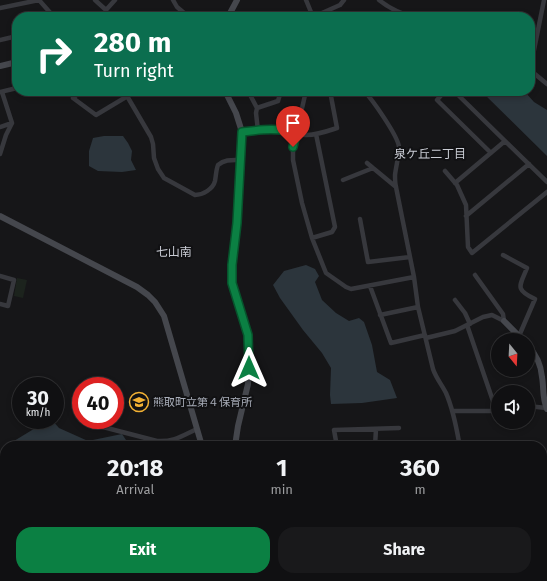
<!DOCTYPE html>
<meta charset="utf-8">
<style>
body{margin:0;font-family:"Fira Sans","Noto Sans JP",sans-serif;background:#19191b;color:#f1f3f6;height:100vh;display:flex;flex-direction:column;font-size:15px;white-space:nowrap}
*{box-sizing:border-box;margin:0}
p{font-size:13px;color:#9c9d9f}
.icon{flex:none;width:22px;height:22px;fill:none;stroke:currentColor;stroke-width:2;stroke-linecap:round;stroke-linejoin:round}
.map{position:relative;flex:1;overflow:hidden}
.drawer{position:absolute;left:0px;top:441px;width:547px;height:140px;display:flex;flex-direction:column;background:#101012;border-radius:16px 16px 0 0;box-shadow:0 2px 6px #0003,0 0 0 1px #303032}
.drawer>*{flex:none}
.top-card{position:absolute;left:12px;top:12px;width:523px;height:84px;border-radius:16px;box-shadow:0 2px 6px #0003,0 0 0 1px #303032;background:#0b6e4f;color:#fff;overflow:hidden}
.needle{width:26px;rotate:162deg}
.fabs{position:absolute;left:491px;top:333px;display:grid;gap:8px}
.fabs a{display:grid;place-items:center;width:44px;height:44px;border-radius:50%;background:#101012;box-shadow:0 2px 6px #0003,0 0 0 1px #303032;font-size:20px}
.speed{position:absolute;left:12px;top:377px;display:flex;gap:8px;font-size:20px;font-weight:700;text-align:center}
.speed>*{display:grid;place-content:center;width:52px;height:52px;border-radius:50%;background:#101012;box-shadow:0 2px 6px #0003,0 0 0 1px #303032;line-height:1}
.speed small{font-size:10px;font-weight:400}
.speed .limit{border:6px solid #d22;background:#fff;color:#111}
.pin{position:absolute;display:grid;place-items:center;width:34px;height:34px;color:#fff;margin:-41px -17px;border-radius:50% 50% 50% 0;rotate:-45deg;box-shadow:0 0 4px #0007}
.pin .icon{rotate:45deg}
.me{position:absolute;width:44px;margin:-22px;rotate:0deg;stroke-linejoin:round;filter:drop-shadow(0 0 3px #0008)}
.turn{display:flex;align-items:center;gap:14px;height:84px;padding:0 16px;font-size:18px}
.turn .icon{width:52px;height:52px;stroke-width:2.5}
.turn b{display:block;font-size:28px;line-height:34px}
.eta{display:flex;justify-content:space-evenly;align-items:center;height:68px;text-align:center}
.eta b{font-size:24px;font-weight:700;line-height:28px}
.cta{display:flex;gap:8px;margin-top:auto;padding:8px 16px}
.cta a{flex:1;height:46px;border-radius:16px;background:#0b8043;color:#fff;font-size:16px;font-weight:700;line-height:46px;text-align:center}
.cta a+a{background:#19191b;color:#f1f3f6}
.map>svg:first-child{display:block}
.green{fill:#1c231d}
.water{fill:#2c353c}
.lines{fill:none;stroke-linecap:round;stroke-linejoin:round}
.stream{stroke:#2c353c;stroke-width:1.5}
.path{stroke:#3d3f44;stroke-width:1;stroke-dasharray:2 3;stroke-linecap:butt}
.street{stroke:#37383d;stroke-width:4.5}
.secondary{stroke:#45474d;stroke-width:6}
.route-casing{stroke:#07532c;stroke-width:10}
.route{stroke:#0b8043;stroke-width:7}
.labels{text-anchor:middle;stroke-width:4;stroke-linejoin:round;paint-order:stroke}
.poi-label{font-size:11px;fill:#a8adb8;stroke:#111113;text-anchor:start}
.neighbourhood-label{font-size:12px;fill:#c9ccd4;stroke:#111113}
</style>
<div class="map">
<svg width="547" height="581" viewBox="0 0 547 581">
<rect width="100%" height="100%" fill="#161618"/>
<path class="green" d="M17,278l10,2 -4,18 -9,-2z"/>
<path class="water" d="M481,91h40l4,1 9,10 13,8v46z
M104,136h19l5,7 4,8 -1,9 5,10 -14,2 -24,-1 -9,-5v-15l4,-13z
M306,265l9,4 4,7 -4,6 7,18 14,13 13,8 10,-3 5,4 8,23 5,27 13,8 7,18 -35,5 -31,1 -1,-9 1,-27 -9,-15 -19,-23 -23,-32 -7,-13 11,-14z
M41,420h11l7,8 29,13 34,-7 8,12h-118l2,-5 23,-14z"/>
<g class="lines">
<path class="stream" d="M217,581v-2l1,-3"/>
<path class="path" d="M424,581l1,-5"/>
<path class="street" d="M39,0l15,17
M95,0l11,10 9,-10
M173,0l4,7 12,10
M306,0l7,17
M379,0c11,9 20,13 34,17
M0,8l39,-8
M313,17l27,-12 4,-5
M0,40l17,-4
M530,70l14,-70
M530,70l17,14
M81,91l-8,7 23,17 40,-24
M248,91l9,17 -1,5 2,18
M306,91l-13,56v13l9,43 10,35 14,35 20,14 5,2 63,-12
M364,91c8,8 34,45 35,56 0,9 -3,19 -4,28 0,4 0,8 1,12l18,90 4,30 15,62c3,9 9,16 13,24 7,16 10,32 13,49v4
M445,91l-8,9 54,53
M454,91l93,91
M0,92l17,-4
M127,96l24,41 2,7 1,14 4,11 6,9 31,17c8,0 18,-6 20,-14 1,-5 1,-11 3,-16 7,-6 14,-5 23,-5
M257,108l21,-7 3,-10
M0,127l12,-4
M242,132c14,-1 33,-4 47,-1 6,1 11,5 18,4 10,0 21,-4 30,-7l-7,-37
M0,154l6,-19 6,-12 -10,-31
M367,163l29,24
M445,171l12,14 9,20 2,42 4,6 75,-61
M343,180l30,-12
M455,183l50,-42
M466,216l63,-52
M360,219l8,43 42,-5
M312,238l20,-6 3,-5 -19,-93
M503,255l24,13c-7,18 -13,21 8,31l-16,37
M475,275l28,39 1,7
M0,276l14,4 -6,26 -8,-2
M370,286l21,57 34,-8
M455,300l10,13 5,11
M380,315l38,-8
M467,325l28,82
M426,338l29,-7 28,-14 9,-2 12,6
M528,406l18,2
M452,411h42v-3l3,-2
M103,427l54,14c17,1 25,-5 40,-12
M484,444l2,2
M336,446v-5l-2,-11 65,-2
M375,446l1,-17
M542,476l5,4
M547,513l-1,2 1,12
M542,545l5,-10
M542,566l5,12
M330,576l1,5
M345,581l1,-5
M362,581l1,-5
M377,581l1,-5
M408,581l1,-5
M443,581v-5
M487,581l9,-5"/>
<path class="secondary" d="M228,17l9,-17
M0,66l17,-4
M225,91l11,22 6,19 -1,28 -5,74 -4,31v18l16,52 1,18 -1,31 -10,42 -3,20
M0,216l137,71 11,8 7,7 9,14 38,130
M504,321l19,19
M528,346c8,8 13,20 14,31 2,11 0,21 5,32
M245,576l5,5
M201,581l2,-5"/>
</g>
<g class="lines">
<defs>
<path id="route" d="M249,368l-1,-33 -16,-52v-18l5,-42 5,-91c18,-2 37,-5 54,2l-3,13"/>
</defs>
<use href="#route" class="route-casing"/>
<use href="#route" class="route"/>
</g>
<defs>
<symbol id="school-ring" viewBox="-11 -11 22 22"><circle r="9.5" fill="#111113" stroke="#f2b134" stroke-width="1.5"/><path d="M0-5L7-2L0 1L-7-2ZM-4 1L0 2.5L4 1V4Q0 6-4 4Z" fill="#f2b134"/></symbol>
</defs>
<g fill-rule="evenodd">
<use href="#school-ring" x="128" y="391" width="22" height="22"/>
</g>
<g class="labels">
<g class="poi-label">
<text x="153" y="406">熊取町立第４保育所</text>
</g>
<g class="neighbourhood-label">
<text x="430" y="158">泉ケ丘二丁目</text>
<text x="174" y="256">七山南</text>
</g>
</g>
</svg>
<div class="fabs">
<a><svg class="needle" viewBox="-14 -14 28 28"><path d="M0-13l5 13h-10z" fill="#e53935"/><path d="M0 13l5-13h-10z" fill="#9c9d9f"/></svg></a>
<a><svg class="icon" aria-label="sound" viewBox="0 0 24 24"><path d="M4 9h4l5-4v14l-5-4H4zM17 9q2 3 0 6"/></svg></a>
</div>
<div class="speed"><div>30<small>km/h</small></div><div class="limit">40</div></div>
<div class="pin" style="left:293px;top:147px;background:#d93025"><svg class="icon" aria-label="arrive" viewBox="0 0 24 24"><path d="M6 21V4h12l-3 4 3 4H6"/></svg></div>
<svg class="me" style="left:249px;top:368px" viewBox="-20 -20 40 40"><path d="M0-17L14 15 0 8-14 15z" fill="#0b8043" stroke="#fff" stroke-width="4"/></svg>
<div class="top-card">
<div class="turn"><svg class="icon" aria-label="right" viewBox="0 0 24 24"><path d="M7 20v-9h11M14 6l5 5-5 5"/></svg><div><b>280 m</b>Turn right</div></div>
</div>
<section class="drawer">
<div class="eta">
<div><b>20:18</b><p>Arrival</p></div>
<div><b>1</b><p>min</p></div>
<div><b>360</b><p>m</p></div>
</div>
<div class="cta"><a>Exit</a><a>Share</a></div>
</section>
</div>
